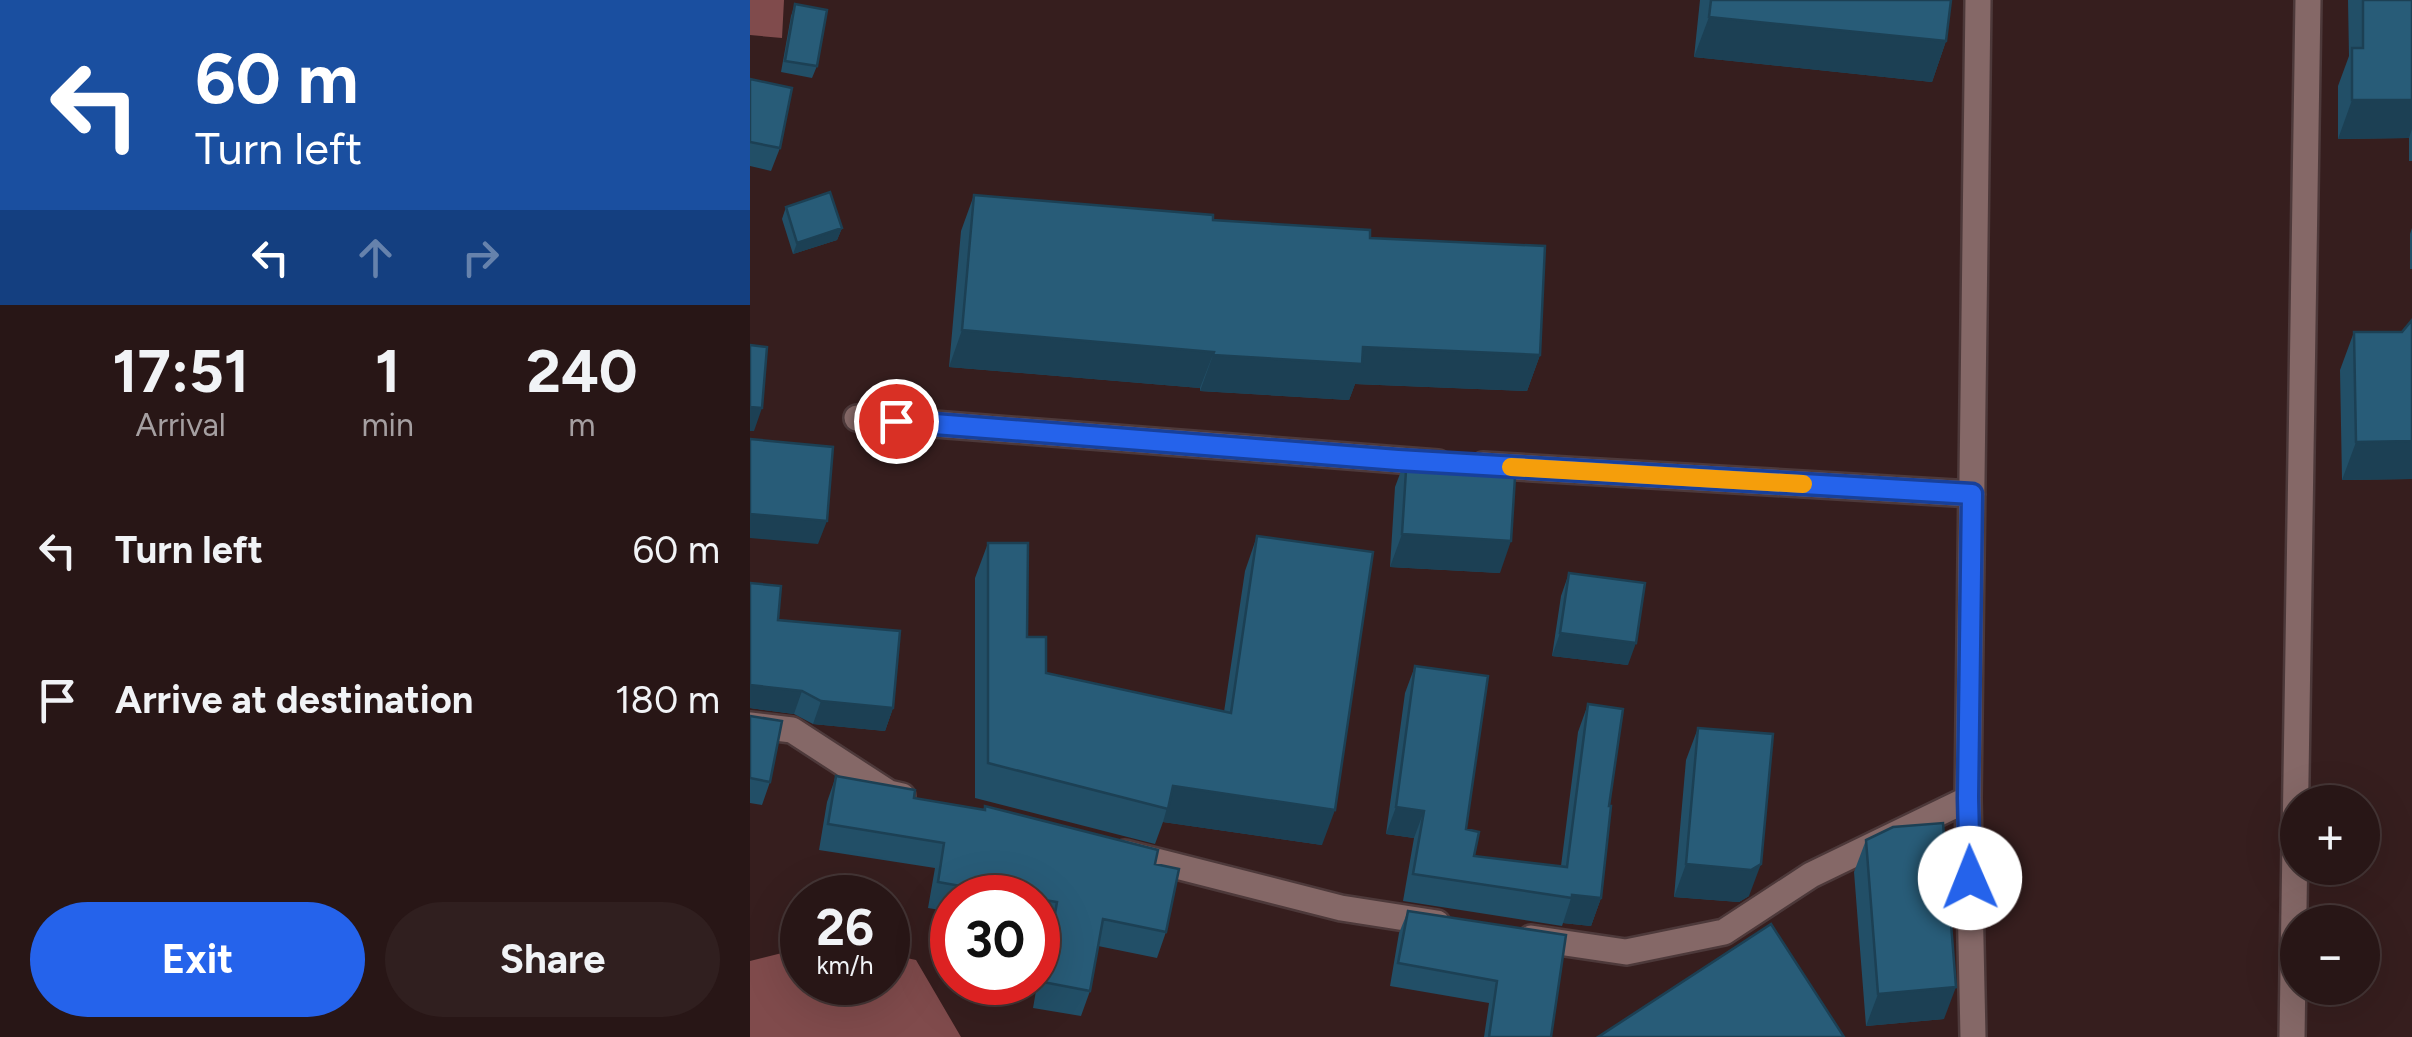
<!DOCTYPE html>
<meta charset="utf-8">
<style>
body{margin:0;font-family:Figtree,sans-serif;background:#301f1f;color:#f1f3f6;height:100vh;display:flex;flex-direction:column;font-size:38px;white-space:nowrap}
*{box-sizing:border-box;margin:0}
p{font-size:32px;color:#a59fa1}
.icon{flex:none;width:55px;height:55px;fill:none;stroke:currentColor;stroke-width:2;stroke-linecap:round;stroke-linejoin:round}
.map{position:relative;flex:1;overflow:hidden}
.panel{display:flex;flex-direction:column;background:#281616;width:750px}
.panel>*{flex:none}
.hud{background:#1a4fa0;color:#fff;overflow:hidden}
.fabs{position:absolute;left:1530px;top:785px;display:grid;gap:20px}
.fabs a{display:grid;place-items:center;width:100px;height:100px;border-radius:50%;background:#281616;box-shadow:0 10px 40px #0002,0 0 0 2px #443535;font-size:50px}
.speed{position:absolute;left:30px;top:875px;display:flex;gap:20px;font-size:50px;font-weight:700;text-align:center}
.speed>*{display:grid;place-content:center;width:130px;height:130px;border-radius:50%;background:#281616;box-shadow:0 10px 40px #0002,0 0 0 2px #443535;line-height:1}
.speed small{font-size:25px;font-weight:400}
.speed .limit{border:15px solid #d22;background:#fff;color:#111}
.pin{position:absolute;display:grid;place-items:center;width:85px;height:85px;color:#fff;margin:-42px;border:5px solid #fff;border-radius:50%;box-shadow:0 2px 10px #0007}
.me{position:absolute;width:110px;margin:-55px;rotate:359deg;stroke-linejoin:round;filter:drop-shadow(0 0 8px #0008)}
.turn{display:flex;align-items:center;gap:35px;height:210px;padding:0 30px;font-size:45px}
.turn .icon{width:130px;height:130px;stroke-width:2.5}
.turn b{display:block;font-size:70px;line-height:85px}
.lanes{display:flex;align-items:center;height:95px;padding:0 30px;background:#0003;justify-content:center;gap:50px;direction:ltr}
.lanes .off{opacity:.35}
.eta{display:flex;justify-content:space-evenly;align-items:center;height:170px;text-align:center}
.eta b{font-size:60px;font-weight:700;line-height:70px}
.primary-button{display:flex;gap:20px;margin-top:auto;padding:20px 30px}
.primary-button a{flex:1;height:115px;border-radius:60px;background:#2563eb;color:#fff;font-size:40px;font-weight:700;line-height:115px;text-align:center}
.primary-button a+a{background:#301f1f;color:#f1f3f6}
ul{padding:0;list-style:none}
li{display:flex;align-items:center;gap:30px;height:150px;padding:0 30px}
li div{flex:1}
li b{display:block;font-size:38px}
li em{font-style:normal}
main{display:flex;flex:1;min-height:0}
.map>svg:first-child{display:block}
.water{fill:#804b4c}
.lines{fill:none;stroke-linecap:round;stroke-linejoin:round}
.minor-casing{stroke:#4d393a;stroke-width:30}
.minor{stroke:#856867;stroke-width:25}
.wall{fill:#224f67}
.shaded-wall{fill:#1c4054}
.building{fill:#285c78;stroke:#1c4054;stroke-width:2.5}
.route-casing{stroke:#184099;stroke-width:25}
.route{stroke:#2563eb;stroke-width:18}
.slow{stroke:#f59e0b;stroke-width:18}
</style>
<main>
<section class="panel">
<div class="hud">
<div class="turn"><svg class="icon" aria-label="left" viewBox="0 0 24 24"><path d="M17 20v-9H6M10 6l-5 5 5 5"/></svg><div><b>60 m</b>Turn left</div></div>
<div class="lanes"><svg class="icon" aria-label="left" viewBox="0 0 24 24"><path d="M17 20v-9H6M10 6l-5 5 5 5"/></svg><svg class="icon off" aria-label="ahead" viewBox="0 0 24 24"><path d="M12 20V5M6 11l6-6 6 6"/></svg><svg class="icon off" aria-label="right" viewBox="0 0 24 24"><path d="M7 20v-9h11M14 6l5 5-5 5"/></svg></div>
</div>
<div class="eta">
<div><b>17:51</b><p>Arrival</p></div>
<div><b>1</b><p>min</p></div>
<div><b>240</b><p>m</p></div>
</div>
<ul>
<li><svg class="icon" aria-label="left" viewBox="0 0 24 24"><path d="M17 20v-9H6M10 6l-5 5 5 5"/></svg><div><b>Turn left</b></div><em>60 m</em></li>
<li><svg class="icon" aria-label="arrive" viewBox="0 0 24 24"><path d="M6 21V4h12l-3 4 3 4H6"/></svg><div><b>Arrive at destination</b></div><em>180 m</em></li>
</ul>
<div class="primary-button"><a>Exit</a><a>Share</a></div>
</section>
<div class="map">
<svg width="1662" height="1037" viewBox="0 0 1662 1037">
<rect width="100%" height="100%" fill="#361e1e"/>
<path class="water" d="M0,0h34l-2,38 -32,-3z
M52,948v34h86v-28l28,6 45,77h-211v-76z"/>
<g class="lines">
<defs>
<path id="minor" d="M107,418l581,45
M733,465l489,29
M0,725l42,5 97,63 13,3
M375,853l216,55 96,15
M781,938l95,14 98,-20 87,-57 157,-76
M1223,1037l-5,-238 10,-799
M1542,1037l16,-1037"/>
</defs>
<use href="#minor" class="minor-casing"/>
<use href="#minor" class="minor"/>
</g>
<path class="wall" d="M950,0h251l-5,41 -14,41 -238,-25z
M1598,0h64v161h-3v-23l-71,1v-53l11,-30z
M45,4l22,62 -5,12 -31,-6 10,-56z
M0,79l30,69 -9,23 -21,-5z
M224,195l396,43 170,117 -13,36 -172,-7 -6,16 -149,-9v-3l-251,-21 12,-136z
M36,207l56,21 -5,12 -44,14 -11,-35z
M1662,228v41h-2v-35z
M1604,332h48l10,147 -70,1 -2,-110z
M657,455l93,118 -110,-6 5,-80z
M507,536l65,309 -159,-23 -8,22 -180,-46v-220l13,-35 39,94 19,36 178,39 21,-141z
M819,573l59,92 -76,-9 9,-60z
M0,583l28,37 115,88 -8,23 -72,-7 -19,-10 -44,-6z
M665,666l59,190 87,10 17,-134 10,-28 21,102 -8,92 -10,28 -28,-3 -1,3 -159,-25 11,-63 -28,-4 19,-141z
M0,716l20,66 -8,23 -12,-2z
M948,728l51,168 -10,6 -65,-5 12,-137z
M86,776l78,22 69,12 2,-4 170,58 11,68 -9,26 -59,-12 -8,45 -9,25 -48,-8 14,-80 -9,-2v-28h-86v14l-24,-4 7,-40 -116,-18 8,-48z
M1116,840l78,179 -78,7 -12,-154z
M658,911l158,24 -15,102h-67l5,-34 -99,-17 9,-53z"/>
<path class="shaded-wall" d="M959,17l237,24 -14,41 -238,-25z
M1602,100h60v29l-3,9 -71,1z
M92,228l-5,12 -44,14 4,-11z
M212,330l252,22 -14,36 -251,-21z
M613,347l177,8 -13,36 -172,-7 -6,16 -149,-9 13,-36z
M0,407l12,1 -8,23h-4z
M1662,441v38l-70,1 14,-38z
M0,514l77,7 -9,23 -68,-6z
M652,534l109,7 -11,32 -110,-6z
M810,633l76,10 -8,22 -76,-9z
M0,685l52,6 -8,23 -44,-6z
M71,701l72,7 -8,23 -72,-7z
M423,786l162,24 -13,35 -159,-23z
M646,807l28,4 -10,27 -28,-4z
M936,864h75l-12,32 -10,6 -65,-5z
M822,895l29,3 -10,28 -28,-3z
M1206,987l-12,32 -78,7 12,-32z"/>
<path class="building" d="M961,0h240l-5,41 -237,-24z
M1613,0h49v100h-60v-52h11z
M45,4l32,6 -10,56 -32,-5z
M0,79l42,9 -12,60 -30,-6z
M80,192l12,36 -45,15 -11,-36z
M224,195l239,20v5l157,10v8l175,8 -5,109 -177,-8 -1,17 -149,-9 1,-3 -252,-22z
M1662,320v121l-56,1 -2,-110h48z
M0,345l17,2 -5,61 -12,-1z
M0,439l83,8 -6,74 -77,-7z
M657,455l109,6 -5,80 -109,-7z
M507,536l116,16 -38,258 -162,-24 -5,23 -180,-46v-220h40l-1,94h19v36l185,40z
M819,573l76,10 -9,60 -76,-10z
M0,583l31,3 -3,34 122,11 -7,77 -72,-7 -19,-10 -52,-6z
M665,666l73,10 -22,153 13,3 -5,24 93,11 21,-163 35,5 -14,97h2l-10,92 -29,-3v3l-159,-24 11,-63 -28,-4z
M0,716l32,5 -12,61 -20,-4z
M948,728l75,6 -12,130 -10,6 -65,-6z
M86,776l79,14 -1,8 71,12v-4l173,44 -3,14 24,5 -13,63 -63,-13 -13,72 -47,-9 14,-80 -19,-3v-1h-10l-90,-16 6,-39 -116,-19z
M1193,823l13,164 -78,7 -12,-154 27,-13z
M658,911l158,24 -15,102h-62l8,-56 -99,-18z
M1021,924l73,113h-246z"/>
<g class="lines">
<defs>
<path id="route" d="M146,421l502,39 574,34 -4,304 2,80"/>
</defs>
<use href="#route" class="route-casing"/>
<use href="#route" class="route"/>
<path class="slow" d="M761,467l292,17"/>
</g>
</svg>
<div class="fabs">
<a>+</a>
<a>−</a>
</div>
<div class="speed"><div>26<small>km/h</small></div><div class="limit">30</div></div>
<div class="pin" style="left:146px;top:421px;background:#d93025"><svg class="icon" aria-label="arrive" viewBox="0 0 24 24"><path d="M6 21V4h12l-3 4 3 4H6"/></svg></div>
<svg class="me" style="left:1220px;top:878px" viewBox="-20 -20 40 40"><circle r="19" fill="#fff"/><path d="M0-13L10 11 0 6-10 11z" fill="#2563eb"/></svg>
</div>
</main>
